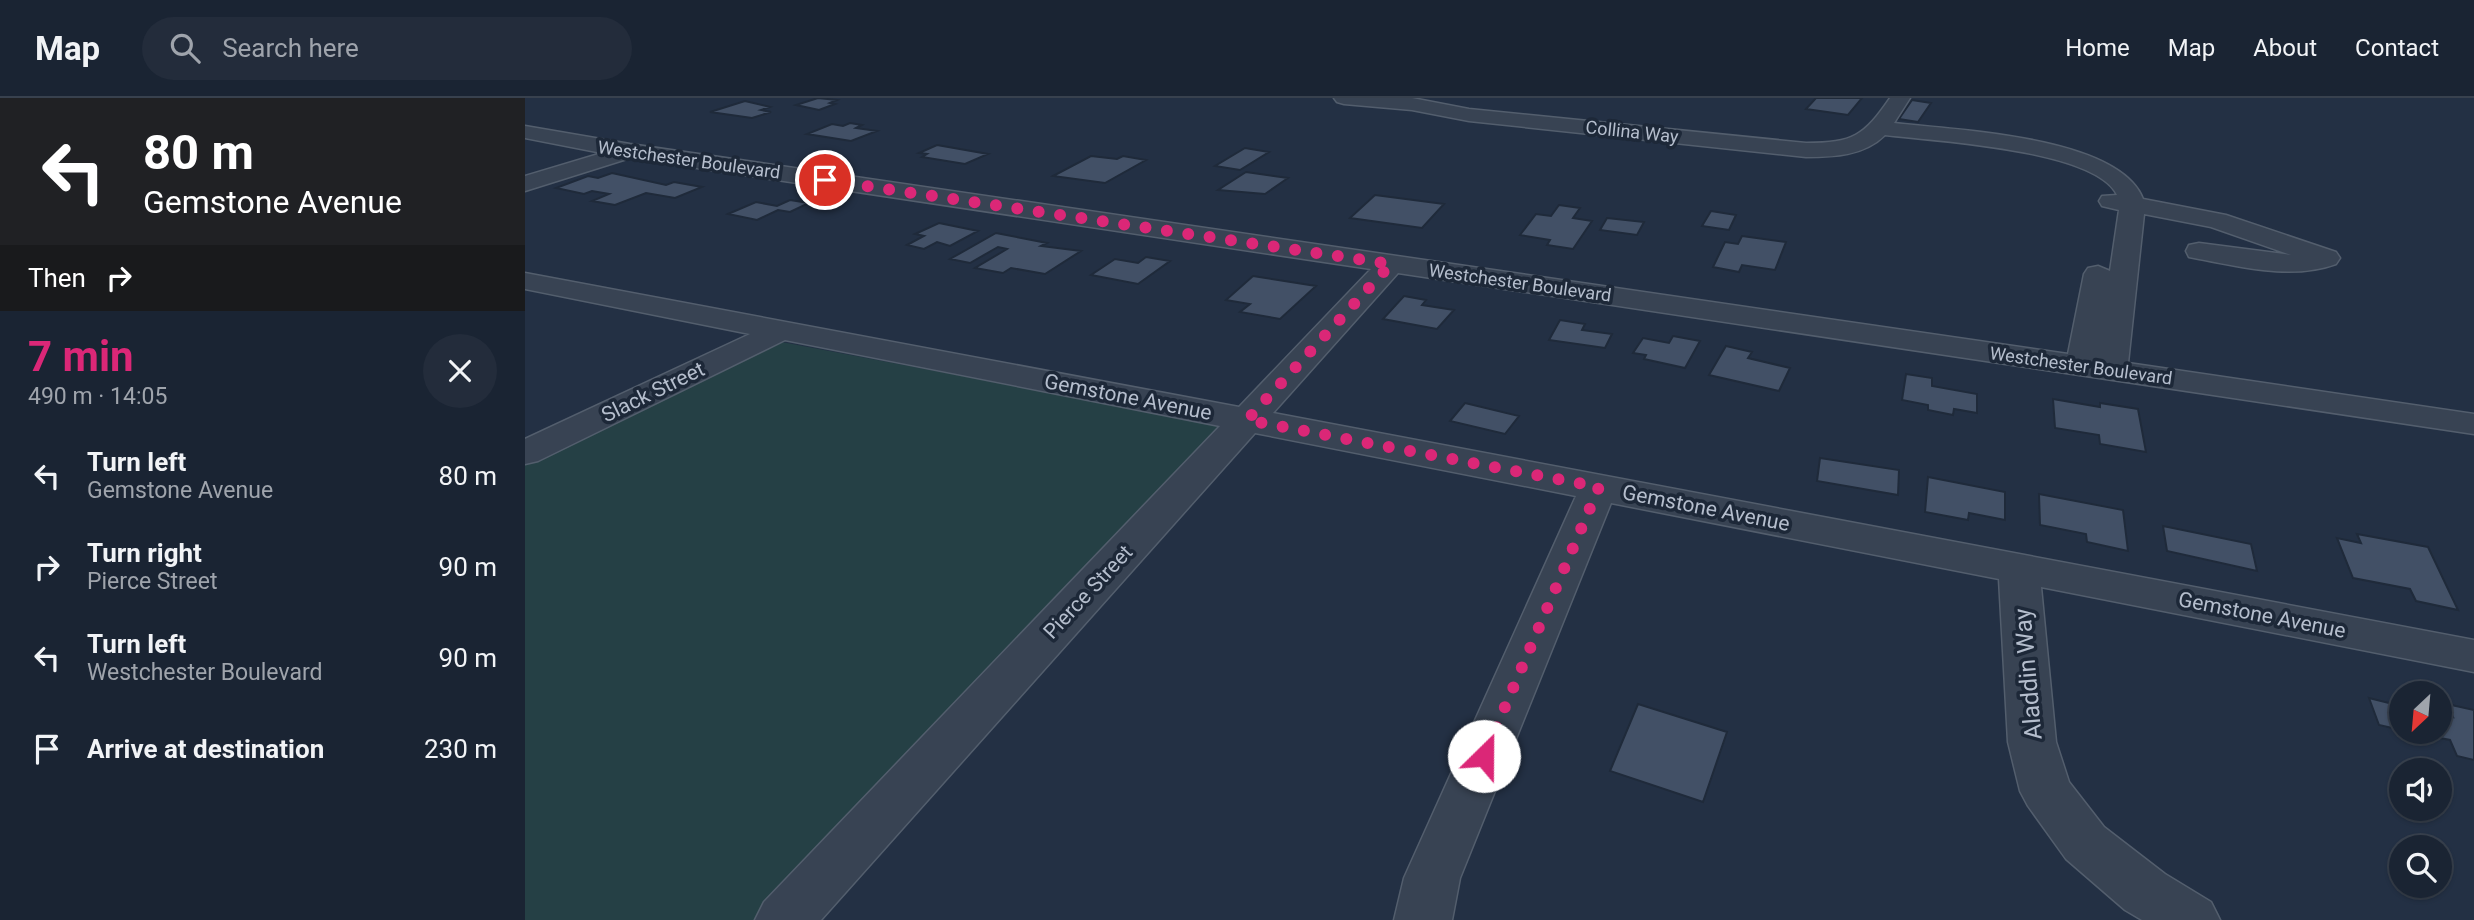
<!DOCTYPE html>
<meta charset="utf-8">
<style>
body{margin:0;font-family:Roboto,sans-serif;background:#232c3b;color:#f1f3f6;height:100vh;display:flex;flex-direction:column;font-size:26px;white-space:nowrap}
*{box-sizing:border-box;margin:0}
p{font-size:23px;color:#9fa4ac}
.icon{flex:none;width:38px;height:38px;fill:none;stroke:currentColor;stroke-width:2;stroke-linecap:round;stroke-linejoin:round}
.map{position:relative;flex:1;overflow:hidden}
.panel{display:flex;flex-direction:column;background:#1a2433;width:525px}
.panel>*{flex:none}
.guide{background:#202124;color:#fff;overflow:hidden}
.needle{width:46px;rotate:206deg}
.tools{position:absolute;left:1864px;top:583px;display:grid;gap:14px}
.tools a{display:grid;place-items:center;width:63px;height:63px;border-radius:50%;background:#1a2433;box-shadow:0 2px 5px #0004,0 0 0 2px #38414e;font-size:35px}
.pin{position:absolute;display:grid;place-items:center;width:60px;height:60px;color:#fff;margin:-30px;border:4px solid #fff;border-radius:50%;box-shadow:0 2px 7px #0007}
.me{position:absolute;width:77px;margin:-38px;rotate:23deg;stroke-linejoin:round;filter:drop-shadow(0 0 5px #0008)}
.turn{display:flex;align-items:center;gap:24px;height:147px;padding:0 28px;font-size:32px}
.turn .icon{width:91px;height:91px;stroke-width:2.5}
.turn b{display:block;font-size:49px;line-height:60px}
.then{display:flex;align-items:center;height:66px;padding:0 28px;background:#0003;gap:14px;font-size:26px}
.round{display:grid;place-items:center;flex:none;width:74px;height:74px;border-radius:37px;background:#232c3b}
.overview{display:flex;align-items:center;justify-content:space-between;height:119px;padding:0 28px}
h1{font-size:42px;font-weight:700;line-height:52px;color:#db2777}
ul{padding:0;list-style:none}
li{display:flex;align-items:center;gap:21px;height:91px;padding:0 28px}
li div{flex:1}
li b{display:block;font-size:26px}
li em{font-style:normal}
header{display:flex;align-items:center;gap:42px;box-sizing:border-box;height:98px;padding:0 35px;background:#1a2433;border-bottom:2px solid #38414e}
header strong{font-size:33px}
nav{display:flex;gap:38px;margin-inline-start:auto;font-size:24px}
.search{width:490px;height:63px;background:#232c3b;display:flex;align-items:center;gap:18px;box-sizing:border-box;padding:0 24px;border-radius:38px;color:#9fa4ac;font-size:26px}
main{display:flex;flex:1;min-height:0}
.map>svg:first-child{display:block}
.green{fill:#254045}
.building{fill:#425066;stroke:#1f2a3a;stroke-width:2}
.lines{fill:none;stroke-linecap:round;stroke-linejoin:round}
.minor-casing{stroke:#535e6d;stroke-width:3}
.minor{fill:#384353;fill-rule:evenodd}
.route{stroke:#db2777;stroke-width:12;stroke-dasharray:0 21.6}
.labels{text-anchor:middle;stroke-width:7;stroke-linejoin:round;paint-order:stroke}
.far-street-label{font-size:18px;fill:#b5becd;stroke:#1d2838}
.street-label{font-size:21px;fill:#b5becd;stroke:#1d2838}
.near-street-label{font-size:24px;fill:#b5becd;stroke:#1d2838}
</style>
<header>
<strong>Map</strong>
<div class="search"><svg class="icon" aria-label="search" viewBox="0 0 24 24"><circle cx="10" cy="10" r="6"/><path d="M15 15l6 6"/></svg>Search here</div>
<nav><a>Home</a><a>Map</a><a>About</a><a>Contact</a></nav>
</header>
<main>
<section class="panel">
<div class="guide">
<div class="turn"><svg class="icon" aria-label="left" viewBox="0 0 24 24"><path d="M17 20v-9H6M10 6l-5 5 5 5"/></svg><div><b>80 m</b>Gemstone Avenue</div></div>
<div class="then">Then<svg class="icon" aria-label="right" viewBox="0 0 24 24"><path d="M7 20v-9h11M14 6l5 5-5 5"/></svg></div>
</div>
<div class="overview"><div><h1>7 min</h1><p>490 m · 14:05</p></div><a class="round"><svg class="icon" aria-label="close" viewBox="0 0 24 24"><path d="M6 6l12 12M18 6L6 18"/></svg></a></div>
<ul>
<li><svg class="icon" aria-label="left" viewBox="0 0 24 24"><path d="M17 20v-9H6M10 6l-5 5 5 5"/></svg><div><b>Turn left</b><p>Gemstone Avenue</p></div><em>80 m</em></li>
<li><svg class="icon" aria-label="right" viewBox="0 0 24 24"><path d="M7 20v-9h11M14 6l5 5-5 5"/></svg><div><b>Turn right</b><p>Pierce Street</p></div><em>90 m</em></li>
<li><svg class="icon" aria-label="left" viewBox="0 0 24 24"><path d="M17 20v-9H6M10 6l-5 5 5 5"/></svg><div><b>Turn left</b><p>Westchester Boulevard</p></div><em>90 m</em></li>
<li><svg class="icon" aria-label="arrive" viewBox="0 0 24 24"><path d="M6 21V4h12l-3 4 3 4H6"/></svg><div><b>Arrive at destination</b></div><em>230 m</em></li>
</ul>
</section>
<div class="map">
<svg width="1949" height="822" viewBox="0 0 1949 822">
<rect width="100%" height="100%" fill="#233044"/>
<path class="green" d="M251,243l451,85 -465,494h-237v-457z"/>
<path class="building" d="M293,0l19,2 -7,3 5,1 -16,6 -23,-5z
M1291,0h46l-14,17 -42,-6z
M1387,2l19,3 -13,19 -19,-3z
M220,3l25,6 -9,3 10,2 -19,6 -42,-6z
M325,25l12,2 -6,3 21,3 -26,10 -44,-7 25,-10 11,2z
M412,47l51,9 -23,10 -43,-7 5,-3 -8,-1z
M720,50l24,4 -29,18 -25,-4z
M566,58l26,3 6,-3 23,4 -41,23 -52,-7z
M721,74l42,6 -23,16 -47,-4z
M87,75l54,12 8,-3 28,5 -27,11 -29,-5 -31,12 -23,-4 17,-7 -17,-3 -8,3 -28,-6 32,-12 10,2z
M850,97l69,9 -22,24 -72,-10z
M265,102l19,3 -19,9 -12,-2 -21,10 -29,-6 28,-12 21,4z
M1034,107l21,3 -7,10 19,3 -19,28 -26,-4 3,-5 -30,-5 16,-21 15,2z
M1186,113l25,4 -7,15 -27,-4z
M1082,120l37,4 -7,13 -37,-5z
M414,125l39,8 -28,15 -13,-4 -13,7 -17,-4 17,-9 -9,-2z
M471,135l51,10 -6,3 40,5 -36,23 -34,-6 -8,5 -28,-5 32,-19 -9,-2 -28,16 -20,-4z
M1217,138l44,6 -11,28 -33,-5 -3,7 -26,-5 12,-25 13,2z
M621,159l24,4 -32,23 -47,-9 24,-16 23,4z
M728,178l63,10 -36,33 -40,-7 10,-8 -24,-4z
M879,198l22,4 -4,5 32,5 -17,19 -54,-10z
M1035,222l25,4 -3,6 30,4 -7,14 -56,-8z
M1148,238l27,5 -15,27 -41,-9 2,-4 -13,-2 10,-15 26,5z
M1201,248l26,6 -4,6 42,10 -11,23 -70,-16z
M1381,276l26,4v8l45,8v19l-23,-4 -1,6 -25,-5v-5l-26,-5z
M1528,301l47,8v-4l38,6 8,43 -46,-8 -1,-9 -44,-7z
M940,305l54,13 -14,18 -55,-13z
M1295,360l79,12 -1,25 -81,-14z
M1403,379l77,15v28l-36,-7 -1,7 -43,-8z
M1514,396l84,16 5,41 -41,-9 -1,-8 -46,-9z
M1638,428l88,18 6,27 -90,-20z
M1832,436l71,13 30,63 -42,-9 -6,-12 -57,-11 -16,-40 24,5z
M1844,600l32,8v24l-22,-5z
M1113,606l89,28 -24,70 -93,-31z
M1922,606l27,6v50l-17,-4 -7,-16 -41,-8h30v-18l14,3z"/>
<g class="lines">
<defs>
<path id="minor" d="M809,0h78l57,11 337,34c47,0 58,-7 84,-45h20l-16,25c60,7 225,13 249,76l83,16 110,37 4,6 -4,6c-44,16 -93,3 -137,-5l-10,-2 -3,-6 3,-6 10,-2 92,12 -80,-28 -67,-13 -16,149 346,51v20l-1076,-161 -125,140 1201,227v32l-433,-85 15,155 13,40 35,45 61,47 46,28 9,18h-78l-17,-10 -59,-51 -38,-53 -8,-15 -12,-49 -9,-163 -388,-76 -151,375 -8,42h-58l10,-42 172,-382 -321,-63 -434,487h-66l9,-18 456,-476 -435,-86 -247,121 -13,3v-25l225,-105 -225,-45v-16l714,134 132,-138 -741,-111 -105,33v-15l77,-23 -77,-15v-12l105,18 1438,210 16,-80 4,-6 10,-2 12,5 9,-61 -17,-4 -3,-5 3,-5 15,-1c-22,-46 -184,-54 -232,-60 -21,21 -52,22 -79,22l-337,-36 -57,-11 -68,-6 -7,-2z"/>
</defs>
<use href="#minor" class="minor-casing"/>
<use href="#minor" class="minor"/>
</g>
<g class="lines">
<path class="route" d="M300,82l566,84 -144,156 352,67 -115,269"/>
</g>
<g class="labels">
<g class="far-street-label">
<text transform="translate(1107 34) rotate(6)" y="6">Collina Way</text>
<text transform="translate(164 62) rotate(8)" y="6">Westchester Boulevard</text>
<text transform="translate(995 185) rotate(8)" y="6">Westchester Boulevard</text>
<text transform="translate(1556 268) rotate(8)" y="6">Westchester Boulevard</text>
</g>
<g class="street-label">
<text transform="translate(128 294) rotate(-26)" y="7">Slack Street</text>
<text transform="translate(603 299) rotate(11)" y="7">Gemstone Avenue</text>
<text transform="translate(1181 410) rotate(11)" y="7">Gemstone Avenue</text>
<text transform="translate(563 494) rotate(-47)" y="7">Pierce Street</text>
<text transform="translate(1737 517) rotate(11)" y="7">Gemstone Avenue</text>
</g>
<g class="near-street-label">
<text transform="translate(1503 576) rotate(-95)" y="8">Aladdin Way</text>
</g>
</g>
</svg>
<div class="tools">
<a><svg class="needle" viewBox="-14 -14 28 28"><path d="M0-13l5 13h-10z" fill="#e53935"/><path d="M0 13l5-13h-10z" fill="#9fa4ac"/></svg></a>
<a><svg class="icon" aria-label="sound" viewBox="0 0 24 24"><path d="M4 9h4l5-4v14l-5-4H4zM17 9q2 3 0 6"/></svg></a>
<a><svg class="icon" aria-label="search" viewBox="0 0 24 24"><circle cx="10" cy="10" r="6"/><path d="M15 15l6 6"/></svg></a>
</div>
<div class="pin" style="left:300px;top:82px;background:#d93025"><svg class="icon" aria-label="arrive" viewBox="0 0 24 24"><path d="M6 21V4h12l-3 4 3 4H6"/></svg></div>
<svg class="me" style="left:959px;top:658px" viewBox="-20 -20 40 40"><circle r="19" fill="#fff"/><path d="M0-13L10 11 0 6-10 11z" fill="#db2777"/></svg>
</div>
</main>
